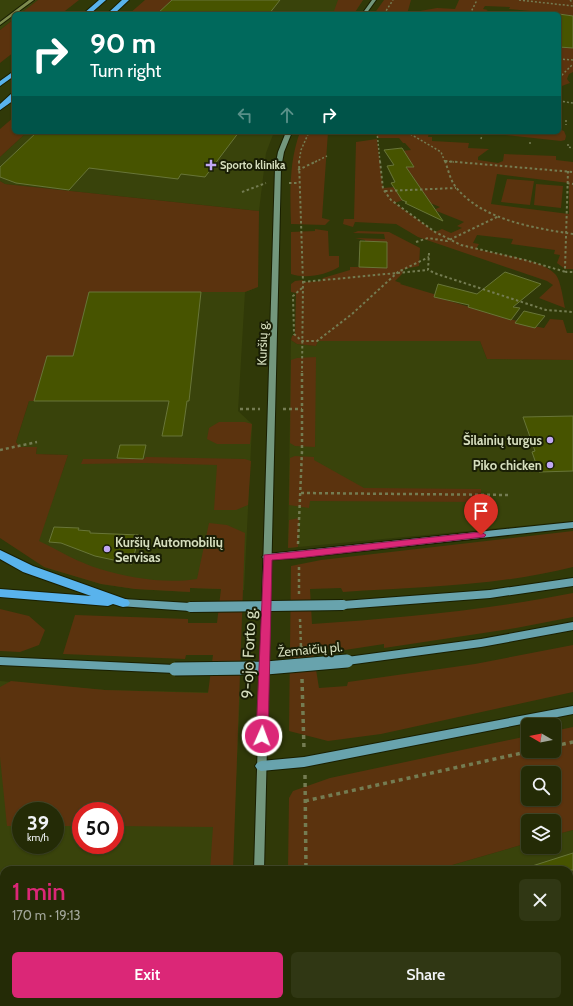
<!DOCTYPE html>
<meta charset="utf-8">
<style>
body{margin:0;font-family:Cabin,sans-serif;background:#303714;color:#f1f3f6;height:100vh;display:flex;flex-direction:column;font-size:15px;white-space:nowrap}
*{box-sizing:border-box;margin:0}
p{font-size:13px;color:#a3a79b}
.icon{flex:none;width:22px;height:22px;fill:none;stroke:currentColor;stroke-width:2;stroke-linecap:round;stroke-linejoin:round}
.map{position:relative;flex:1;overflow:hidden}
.sheet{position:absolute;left:0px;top:866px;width:573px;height:140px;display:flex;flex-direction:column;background:#242b06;border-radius:12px 12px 0 0;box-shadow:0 1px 3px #0004,0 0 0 1px #414728}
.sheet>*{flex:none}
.hud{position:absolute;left:12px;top:12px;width:549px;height:122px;border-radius:6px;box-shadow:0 1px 3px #0004,0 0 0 1px #414728;background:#00695c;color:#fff;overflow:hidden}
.needle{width:26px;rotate:279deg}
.tools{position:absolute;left:521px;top:718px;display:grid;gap:8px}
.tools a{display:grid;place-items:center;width:40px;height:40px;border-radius:6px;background:#242b06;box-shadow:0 1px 3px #0004,0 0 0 1px #414728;font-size:20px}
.speed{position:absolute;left:12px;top:802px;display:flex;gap:8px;font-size:20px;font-weight:700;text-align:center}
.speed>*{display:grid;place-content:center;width:52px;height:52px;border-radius:50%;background:#242b06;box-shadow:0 1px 3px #0004,0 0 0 1px #414728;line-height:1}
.speed small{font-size:10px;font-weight:400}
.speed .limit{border:6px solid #d22;background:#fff;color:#111}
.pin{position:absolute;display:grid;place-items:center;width:34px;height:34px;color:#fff;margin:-41px -17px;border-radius:50% 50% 50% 0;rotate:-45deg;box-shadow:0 0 4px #0007}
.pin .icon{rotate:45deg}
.me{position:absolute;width:44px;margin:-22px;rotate:2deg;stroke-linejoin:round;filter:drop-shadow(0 0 3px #0008)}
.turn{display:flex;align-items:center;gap:14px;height:84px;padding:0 12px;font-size:18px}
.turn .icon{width:52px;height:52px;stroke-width:2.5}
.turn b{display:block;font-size:28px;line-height:34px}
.lanes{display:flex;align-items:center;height:38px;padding:0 12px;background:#0003;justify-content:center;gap:20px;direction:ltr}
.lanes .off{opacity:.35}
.round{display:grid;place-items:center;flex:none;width:42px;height:42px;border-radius:6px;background:#303714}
.head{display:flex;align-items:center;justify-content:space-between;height:68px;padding:0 12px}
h1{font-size:24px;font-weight:600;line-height:30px;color:#db2777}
.primary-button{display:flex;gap:8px;margin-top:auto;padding:8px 12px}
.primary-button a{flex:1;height:46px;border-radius:6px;background:#db2777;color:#fff;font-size:16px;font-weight:600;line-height:46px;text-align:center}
.primary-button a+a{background:#303714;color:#f1f3f6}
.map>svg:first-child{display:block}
.built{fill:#39430b;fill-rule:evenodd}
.green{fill:#5b330e;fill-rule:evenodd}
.building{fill:#475400;stroke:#687538}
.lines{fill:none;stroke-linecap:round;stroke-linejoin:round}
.lane-casing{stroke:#191f01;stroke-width:2}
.secondary-casing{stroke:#191f01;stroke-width:2}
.primary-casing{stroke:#191f01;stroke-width:2}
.highway-casing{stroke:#191f01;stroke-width:2}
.path-far3{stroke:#747c52;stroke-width:1.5;stroke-dasharray:2 2;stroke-linecap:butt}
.path-far2{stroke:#747c52;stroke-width:2;stroke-dasharray:2.5 2.5;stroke-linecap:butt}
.path-far1{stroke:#747c52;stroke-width:2.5;stroke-dasharray:3 3;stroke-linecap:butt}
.path{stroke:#747c52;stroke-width:3.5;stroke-dasharray:4 4;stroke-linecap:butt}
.lane{fill:#7e8b4e;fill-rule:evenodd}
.secondary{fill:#73977d;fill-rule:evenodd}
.primary{fill:#68a3ad;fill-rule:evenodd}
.highway{fill:#59b3ec;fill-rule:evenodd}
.primary-bridge-far1-casing{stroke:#191f01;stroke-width:12;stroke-linecap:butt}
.primary-bridge-casing{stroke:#191f01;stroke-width:15;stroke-linecap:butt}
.primary-bridge-far1{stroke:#68a3ad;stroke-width:10}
.primary-bridge{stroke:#68a3ad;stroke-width:13}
.route{fill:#db2777;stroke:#8e194d}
.poi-dot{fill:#c1a8f3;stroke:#191e05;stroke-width:1.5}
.labels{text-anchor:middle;stroke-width:4;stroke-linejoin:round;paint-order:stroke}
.far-poi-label{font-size:11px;font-weight:bold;fill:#d6debe;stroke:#191e05;text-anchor:start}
.street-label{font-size:13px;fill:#d6debe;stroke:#191e05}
.poi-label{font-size:13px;font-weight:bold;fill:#d6debe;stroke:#191e05;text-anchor:end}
.near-street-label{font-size:16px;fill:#d6debe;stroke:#191e05}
</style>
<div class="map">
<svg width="573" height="1006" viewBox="0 0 573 1006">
<rect width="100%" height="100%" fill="#303908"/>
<path class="built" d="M0,0h38l-18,14h-6v5l-14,11z
M172,0h191l-9,14h-197z
M27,132h247l-8,21 -7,58 -254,-27 -5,-3v-24z
M258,287l-13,5 -7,119 14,13v3l-8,163 -54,-2v4l-55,-3 -34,-5 -57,-17 -6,-26 30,-86 -32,-1 1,-7h-17l-4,-5 13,-41 44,-45 16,-64h112z
M291,340l6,4 19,2 1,-5h163l7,18 86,1v161l-285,27z
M0,681l105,9 135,3 -8,177h-228v132h222v4h-226zM21,811h34v34h-34zM81,811h34v34h-34z
M573,830v176h-163v-4h159v-132h-134l93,-27v4h26v-12z"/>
<path class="green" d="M38,0h41l-18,14h-41z
M145,0h27l-15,14h-28z
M338,0h25l-8,12 -21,-1z
M384,0h27l-4,14h-33z
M459,0h114v18l-3,-3 -30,-2 1,-1 -32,-3 1,-2 -25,-1 -2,3 5,1 -6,4h-64l2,-3 17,-3 18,1z
M14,19v33l-14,11v-33z
M559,48h14v24l-4,2 -2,5 3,4 -11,4z
M14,117v15h13l-27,25v-28z
M559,129l5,2 2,5 -1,4 -4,1 -83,-9h81z
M300,132h28l-6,86 8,2 -5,5 -34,-1c-1,-32 -2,-62 9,-92z
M377,132h52l-1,5h4v4l37,2 -1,5 21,1 -11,8v3l20,3 5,-2 1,-7 52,2v4l17,2v107h-8l-8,-6 3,-8 -6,-1 1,-4 -44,-6 2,-5 -36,-4 -4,8 6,1 -3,5c20,5 67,10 80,26 5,7 7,24 9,33l-26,-10 14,-13 -6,-4 -129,-44 -22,-13 -41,-2 -2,5 -10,-3 1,-5h10l2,-77 21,-3 6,49 25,-2 9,-3 -13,-16 10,-1 -13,-15 10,-1 -6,-7h-2l-4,-5h-22zM497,174l72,9v31l-78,-10zM413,196l27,11 -6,3 30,12 -7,4 5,2 -11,5 -9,-4 -7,3 -40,-29z
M507,179l27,2 -4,24 -29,-3z
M0,181l5,3 254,27 -1,76 -13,5h-156l-16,64 -39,45h-5l-13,41 4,5h17l-1,7 32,1 -29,86c19,9 40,22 61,28 30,9 65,15 97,10l12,-56 18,2 18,8 -12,337h-23l3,-43 -98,-1v-15h-34v15h-26v-15h-34v15h-14l-7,-69v-70l11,-6 94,9 103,3 5,-38h-27l-1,4 -122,-5 12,-39 113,4v4h29l4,-34 -31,-1v4l-55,-3 -34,-5 -57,-17 -44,-29z
M536,184l27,2 -2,22 -27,-3z
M315,229l13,2 1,25h10v11c-13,8 -33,12 -48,7v-42l24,-1z
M358,231l31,1 31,16 -1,18 -15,3 -2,5 -7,7 6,2 -1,1 47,14 -1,2 71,21 -1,2 28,5 6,-9 13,1 4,13h6v27l-86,-1 -7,-18h-162l-2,5 -19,-2 -6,-4 1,-4 3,-2 1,-41 -5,-1v-8l4,-3 8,-1v2l18,-1 2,-3 27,-8v-3h17l-2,-27 -10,-2 30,1 -1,-5 -31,-1z
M316,357l-1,90 -20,-1 -5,-3 1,-83 6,-2z
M219,422h26l7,2 -2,20h-33l-10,-5 2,-11z
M295,456l19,1v3l50,28 117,1v13l-171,-1 -1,7 -20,-3 1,-47z
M146,457l99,2 6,2 -3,44 -12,5h-22l3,-45 -72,-2 -64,1 2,-5h61z
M299,518l-1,29 -10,1 1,-28z
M573,531v36c-75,19 -153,20 -230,25l-2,-4 -31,1 2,35c87,-6 175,-14 261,-31v24l-57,11 -132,20v-4l-39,6 -3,-3 -29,4 6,37 28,-2 1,-4 127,-18 98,-19v47l-192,42 -53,7 -39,-10 2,-165 30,-6z
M0,609l29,7 16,14 -6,15 -19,7 -20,-1z
M573,727v103l-19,5v-14h-26v22l-93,27h-147l1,-72 4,-7 37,-13 198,-42v15h26v-20zM528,773h26v26h-26z
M286,1002h124v4h-124z"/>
<path class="building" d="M172,0h108l-11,14h-112z
M559,14l14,2v32l-14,-1z
M37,132h202l-34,45 -24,-3 -3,5 -89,-11 -20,22 -53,-7 -16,-6v-10z
M402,148l12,19h-8l37,54 -38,-18 2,-1 -5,-2 -11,-17 4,-1 -8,-16 7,-1 -10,-15z
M360,241l27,1v26l-28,-1z
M505,272l36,12 -28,23 7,1 -9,12 -43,-13 1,-2 -35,-8 4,-13 39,10z
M89,292h112l-12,109h-2l-5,35h-20l7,-35h-135l13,-45h26z
M524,311l21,5 -10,12 -20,-5z
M573,416v55l-34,1 -7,-20 3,-1 -12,-34z
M120,445h26l-3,14 -26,-1z
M54,527l25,1 -1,2 12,1v2l49,2 -7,29 -37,-8 -34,-13 -12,-1z
M573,853v17h-43l-1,-3z"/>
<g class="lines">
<defs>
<path id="lane" d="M29,0h5l-34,25v-3z"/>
<path id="secondary" d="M372,0h4l-10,14h-4z
M286,132h6l-8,20 -3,16 -17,702h-10l21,-702 3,-16z
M250,1002h12v4h-12z"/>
<path id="primary" d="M573,522v6l-275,30 -31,2 -5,-3 5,-3z
M573,578v8l-83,12 -147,11 -4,-1 -1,-3 1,-3 4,-1 147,-11z
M123,599l67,4 4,1 2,3 -2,3 -4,1 -71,-5 -1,-3 1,-3z
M573,622v8l-92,17 -134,18 -4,-1 -2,-3 2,-3 4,-1 134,-18z
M0,657l175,8 4,1 2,3 -2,3 -4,1 -175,-8z
M573,706v8l-269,53 -43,4 -4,-2 -2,-3 2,-3 4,-2 43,-4z"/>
<path id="highway" d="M99,0h7l-16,14h-7z
M122,0h7l-15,14h-7z
M14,71v5l-14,10v-5z
M11,94h3v6l-14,10v-6z
M0,550l33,16 95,34 2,3 -2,3 -5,1 -10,-3 -5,2 -108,-9v-8l91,7 -68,-24 -23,-13z"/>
</defs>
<use href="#lane" class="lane-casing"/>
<use href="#secondary" class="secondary-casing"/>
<use href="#primary" class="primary-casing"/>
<use href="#highway" class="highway-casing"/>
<path class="path-far3" d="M519,0l54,6
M570,0l3,3
M471,12l22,2
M384,14l9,-14
M470,14l7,-14
M497,14l2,-2
M559,59l14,1
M559,78l14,-14
M559,101l14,2
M566,120v5
M377,132l3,30
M407,132l34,20 4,10
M445,134l1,-2
M481,139l1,-4
M530,142v4
M568,144v3l5,1
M445,161l9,1
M299,162l2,-12 8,-18
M315,162l12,-6"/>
<path class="path-far2" d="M299,161l4,121 -1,90
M380,161l3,28 8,11 44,32 26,13 64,15 41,12
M445,161c3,8 5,18 10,25 26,34 79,42 118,48
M445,161l128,11
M298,170l19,-9
M568,171l-3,98 1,3h7
M289,183h10
M567,183l6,1
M385,191l71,-3
M242,192l24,-9
M416,242l12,-4 19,3 52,-25
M429,253l-1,17 9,4 109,36 27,2
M303,282l125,-12
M302,288l-9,8 1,38 8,7h15l35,-27 46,-42 31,-15"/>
<path class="path-far1" d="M240,409h20
M283,409h19
M0,450l37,-8
M301,493l209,2
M298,544l4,-93v-80
M299,567v27
M300,619l1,28"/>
<path class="path" d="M301,646v6
M302,679l2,71
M554,746l19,-4
M305,775l1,95
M305,801l226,-50
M307,1002v4"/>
<use href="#lane" class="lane"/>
<use href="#secondary" class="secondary"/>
<use href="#primary" class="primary"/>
<use href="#highway" class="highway"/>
<defs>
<path id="primary-bridge-far1" d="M190,607l153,-2"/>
<path id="primary-bridge" d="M175,669l91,-1 81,-7"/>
</defs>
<use href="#primary-bridge-far1" class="primary-bridge-far1-casing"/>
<use href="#primary-bridge" class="primary-bridge-casing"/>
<use href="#primary-bridge-far1" class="primary-bridge-far1"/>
<use href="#primary-bridge" class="primary-bridge"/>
</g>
<path class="route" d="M481,532l5,3 -2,2 -186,21 -26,2 -4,176 -6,4 -4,-1 -2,-3 8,-181z"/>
<g class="poi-dot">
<path d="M209 159h4v4h4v4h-4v4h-4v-4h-4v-4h4z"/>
<circle cx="550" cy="440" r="4"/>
<circle cx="550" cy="465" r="4"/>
<circle cx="107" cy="549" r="4"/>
</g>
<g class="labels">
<g class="far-poi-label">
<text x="220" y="169">Sporto klinika</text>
</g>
<g class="street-label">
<text transform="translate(262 343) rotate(-88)" y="5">Kuršių g.</text>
<text transform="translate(310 649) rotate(-5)" y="5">Žemaičių pl.</text>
</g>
<g class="poi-label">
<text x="542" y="445">Šilainių turgus</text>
<text x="542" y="470">Piko chicken</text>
<text x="115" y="547" text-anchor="start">Kuršių Automobilių<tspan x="115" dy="15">Servisas</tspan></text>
</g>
<g class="near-street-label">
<text transform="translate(248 653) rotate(-88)" y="6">9-ojo Forto g.</text>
</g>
</g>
</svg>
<div class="tools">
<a><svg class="needle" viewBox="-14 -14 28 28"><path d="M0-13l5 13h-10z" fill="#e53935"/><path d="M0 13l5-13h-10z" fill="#a3a79b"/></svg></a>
<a><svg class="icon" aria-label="search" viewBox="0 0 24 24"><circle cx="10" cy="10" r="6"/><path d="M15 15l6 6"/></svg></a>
<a><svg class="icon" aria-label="layers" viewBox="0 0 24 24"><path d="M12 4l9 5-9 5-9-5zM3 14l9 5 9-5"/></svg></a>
</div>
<div class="speed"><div>39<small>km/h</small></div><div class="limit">50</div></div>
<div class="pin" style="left:481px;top:535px;background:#d93025"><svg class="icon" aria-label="arrive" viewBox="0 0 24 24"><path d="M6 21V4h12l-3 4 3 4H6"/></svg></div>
<svg class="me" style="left:262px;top:736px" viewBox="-20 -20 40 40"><circle r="17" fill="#db2777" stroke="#fff" stroke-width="3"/><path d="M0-11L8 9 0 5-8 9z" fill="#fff"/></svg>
<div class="hud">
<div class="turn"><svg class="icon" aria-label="right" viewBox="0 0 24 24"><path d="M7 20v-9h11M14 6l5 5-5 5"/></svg><div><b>90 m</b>Turn right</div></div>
<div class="lanes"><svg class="icon off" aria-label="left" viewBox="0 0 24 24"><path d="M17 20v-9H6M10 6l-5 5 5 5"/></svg><svg class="icon off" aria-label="ahead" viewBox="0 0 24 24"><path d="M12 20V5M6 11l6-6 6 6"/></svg><svg class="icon" aria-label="right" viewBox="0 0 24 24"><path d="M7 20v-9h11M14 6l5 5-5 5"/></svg></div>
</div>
<section class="sheet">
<div class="head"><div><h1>1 min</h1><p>170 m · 19:13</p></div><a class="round"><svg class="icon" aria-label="close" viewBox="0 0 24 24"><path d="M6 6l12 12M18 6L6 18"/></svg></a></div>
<div class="primary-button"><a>Exit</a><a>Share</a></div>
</section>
</div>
